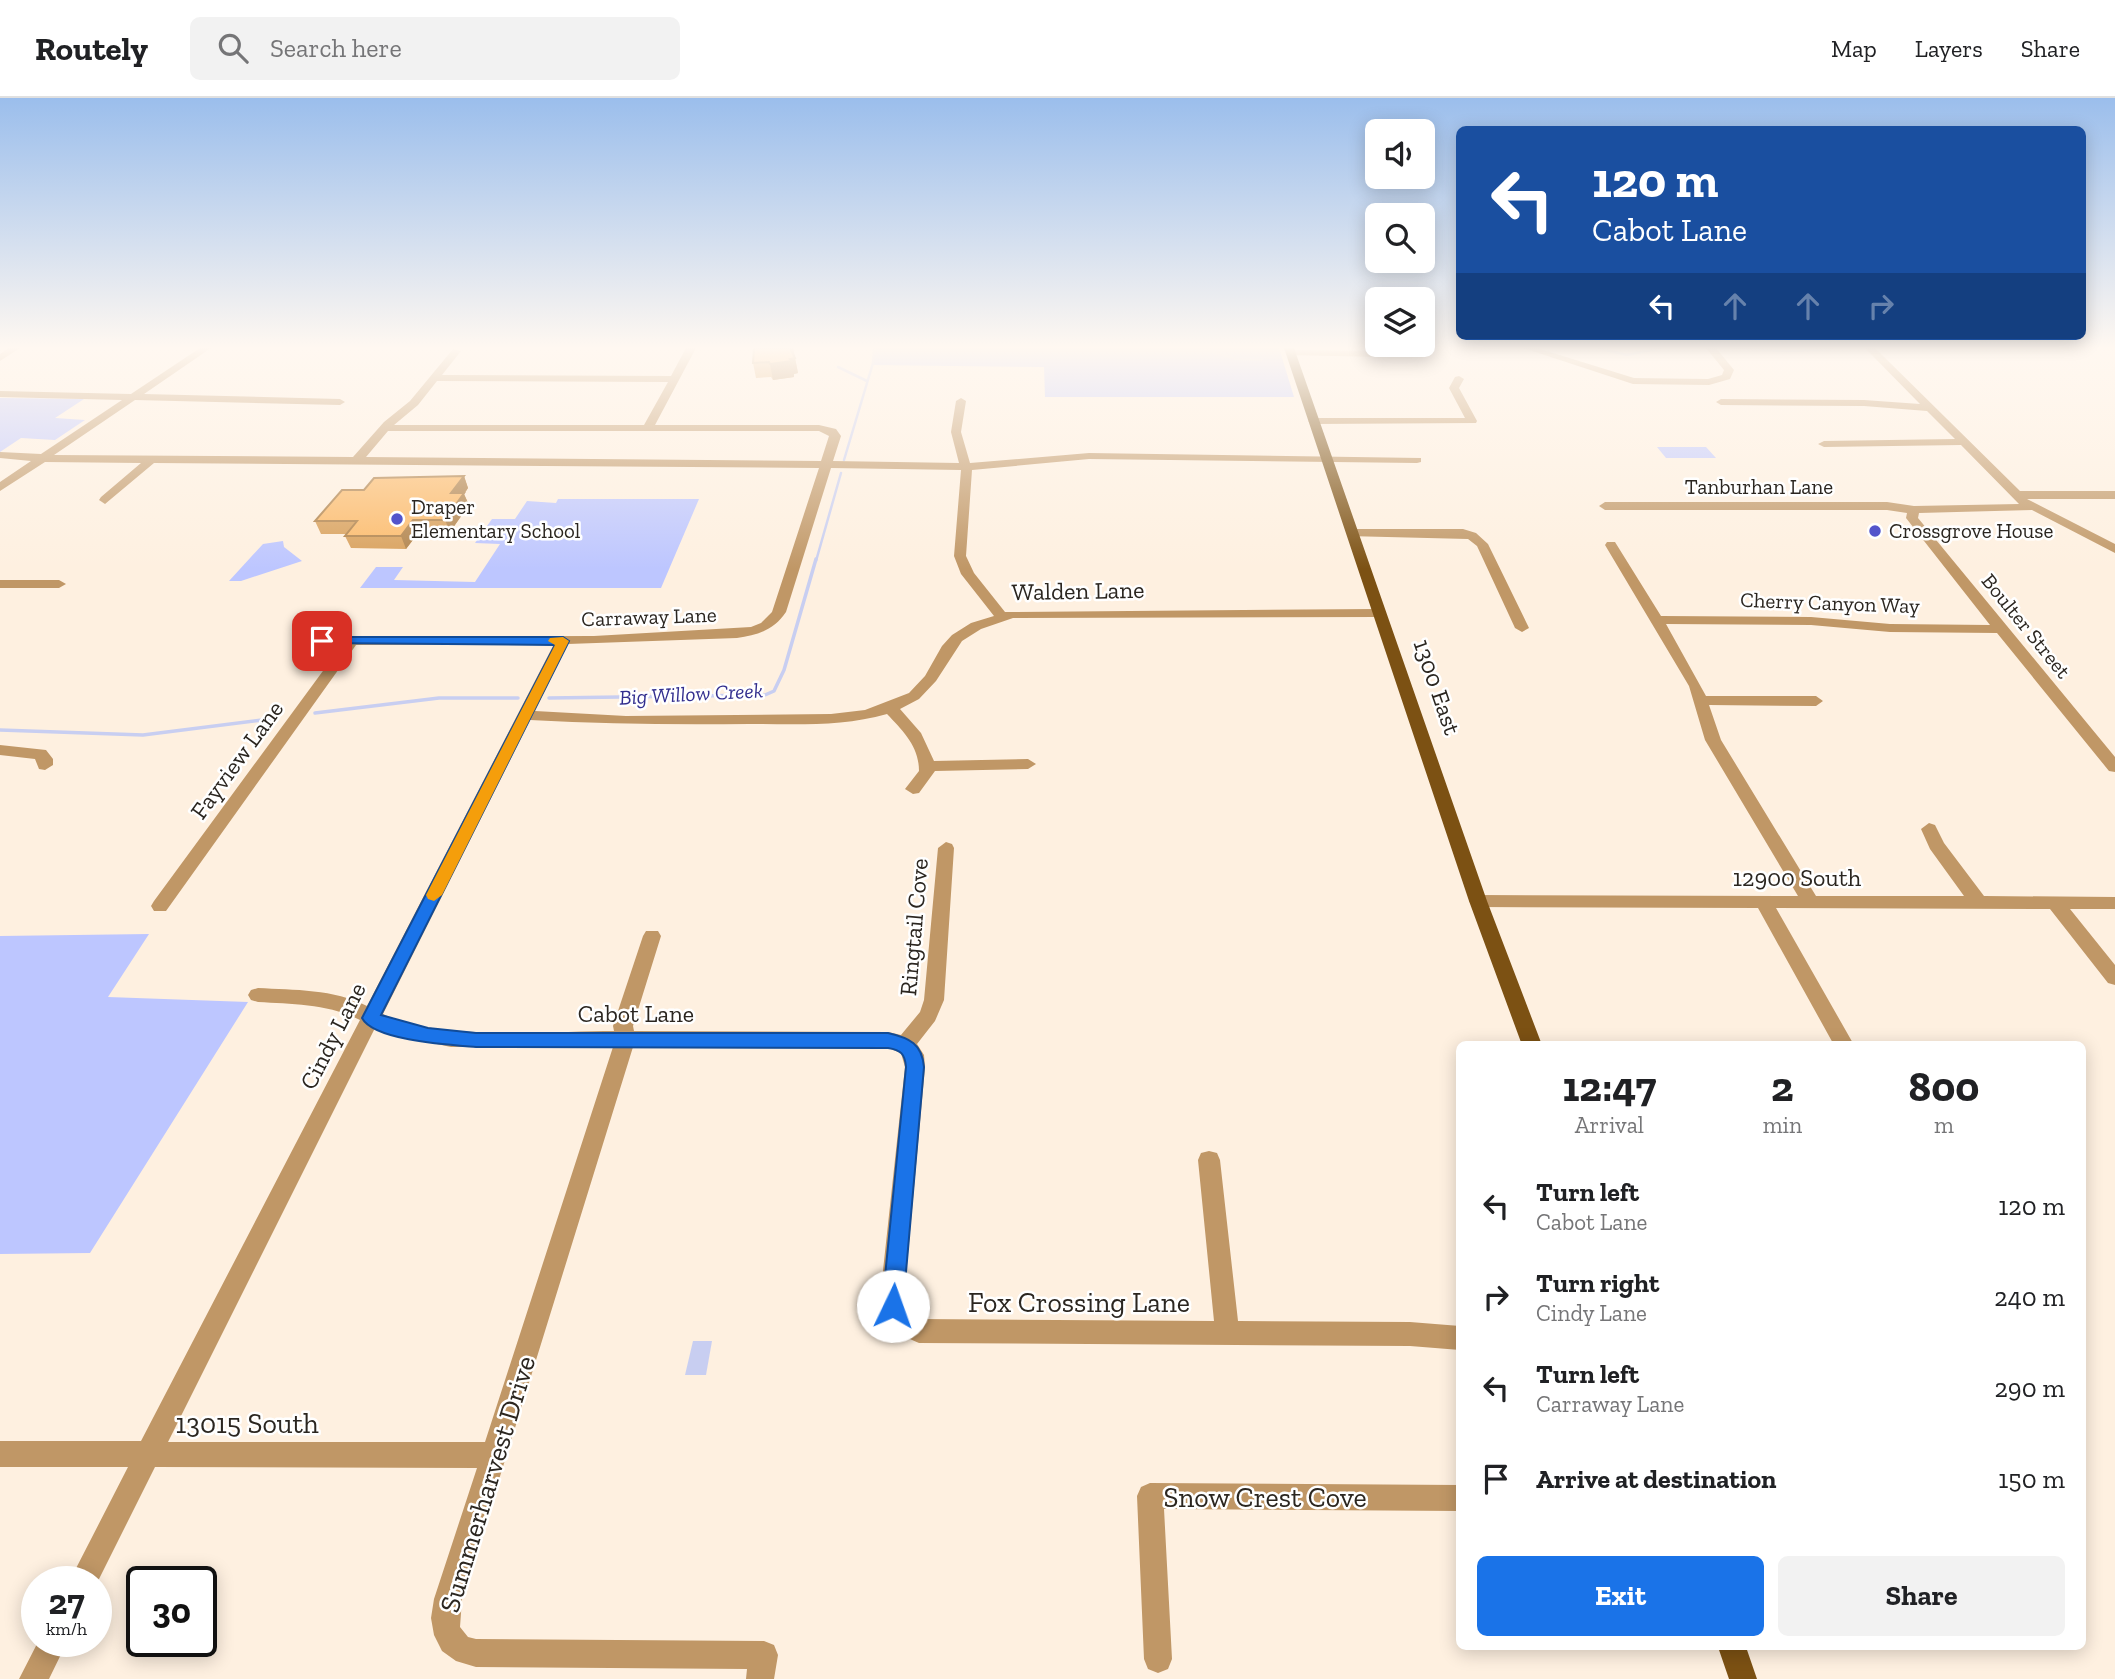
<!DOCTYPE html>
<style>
body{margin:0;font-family:"Zilla Slab",serif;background:#f2f2f2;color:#202124;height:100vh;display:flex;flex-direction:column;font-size:26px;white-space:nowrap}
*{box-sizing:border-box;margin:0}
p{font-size:23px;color:#757577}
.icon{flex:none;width:38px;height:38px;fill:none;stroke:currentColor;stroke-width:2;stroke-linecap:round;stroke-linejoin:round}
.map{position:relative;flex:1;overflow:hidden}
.panel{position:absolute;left:1456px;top:943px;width:630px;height:609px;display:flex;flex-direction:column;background:#fff;border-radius:10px;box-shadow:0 4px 18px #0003}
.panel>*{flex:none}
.banner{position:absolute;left:1456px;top:28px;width:630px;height:214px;border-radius:10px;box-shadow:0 4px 18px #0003;background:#1a4fa0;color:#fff;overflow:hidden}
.fabs{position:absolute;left:1365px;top:21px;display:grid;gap:14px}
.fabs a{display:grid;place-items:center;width:70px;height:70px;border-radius:10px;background:#fff;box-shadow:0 4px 18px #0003;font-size:35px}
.speed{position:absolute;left:21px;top:1468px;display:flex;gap:14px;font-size:35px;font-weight:700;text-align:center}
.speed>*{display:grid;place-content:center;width:91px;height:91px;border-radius:50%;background:#fff;box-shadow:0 4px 18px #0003;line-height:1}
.speed small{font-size:18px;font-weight:400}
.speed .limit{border:4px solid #111;border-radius:10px;background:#fff;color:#111}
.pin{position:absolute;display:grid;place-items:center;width:60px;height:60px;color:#fff;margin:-30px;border-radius:14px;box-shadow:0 4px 10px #0006}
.me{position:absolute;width:77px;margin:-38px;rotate:3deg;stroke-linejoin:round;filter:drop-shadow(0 0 5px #0008)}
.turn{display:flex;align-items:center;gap:24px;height:147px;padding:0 21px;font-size:32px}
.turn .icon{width:91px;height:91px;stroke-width:2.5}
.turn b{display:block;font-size:49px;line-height:60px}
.lanes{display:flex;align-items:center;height:66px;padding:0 21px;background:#0003;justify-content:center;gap:35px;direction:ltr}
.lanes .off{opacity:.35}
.eta{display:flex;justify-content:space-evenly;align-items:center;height:119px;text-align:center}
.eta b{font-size:42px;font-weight:700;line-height:49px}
.cta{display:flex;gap:14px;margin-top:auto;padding:14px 21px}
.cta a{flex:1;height:80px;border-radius:10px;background:#1a73e8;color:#fff;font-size:28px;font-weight:700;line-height:80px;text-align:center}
.cta a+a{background:#f2f2f2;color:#202124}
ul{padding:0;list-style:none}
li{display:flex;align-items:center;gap:21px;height:91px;padding:0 21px}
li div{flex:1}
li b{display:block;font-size:26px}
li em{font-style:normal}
header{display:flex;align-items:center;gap:42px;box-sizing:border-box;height:98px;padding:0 35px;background:#fff;border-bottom:2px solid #e0e0e0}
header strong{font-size:33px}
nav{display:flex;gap:38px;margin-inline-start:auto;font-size:24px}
.search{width:490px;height:63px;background:#f2f2f2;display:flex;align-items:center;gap:18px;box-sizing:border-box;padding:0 24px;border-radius:10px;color:#757577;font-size:26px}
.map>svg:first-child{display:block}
.green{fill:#bdc6ff}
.water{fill:#c8cef1}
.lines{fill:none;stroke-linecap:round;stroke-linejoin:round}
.stream-far1{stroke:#c8cef1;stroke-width:2.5}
.stream{stroke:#c8cef1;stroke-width:3.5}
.minor{fill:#c09766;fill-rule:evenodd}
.major{fill:#7c5113;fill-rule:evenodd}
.wall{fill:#d8a05b}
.shaded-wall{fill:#b0824a}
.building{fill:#fbba6a;stroke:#b0824a;stroke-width:2}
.route{fill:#1a73e8;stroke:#114b97;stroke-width:2}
.slow{fill:#f59e0b}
.poi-dot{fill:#5354cb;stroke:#fff;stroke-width:2.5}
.labels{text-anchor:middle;stroke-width:5;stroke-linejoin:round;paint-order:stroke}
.far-street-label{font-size:21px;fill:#2b2620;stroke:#fff}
.far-poi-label{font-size:21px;fill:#2b2620;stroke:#fff;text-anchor:start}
.far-water-label{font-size:21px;font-style:italic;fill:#322e8e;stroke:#fff}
.street-label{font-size:24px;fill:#2b2620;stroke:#fff}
.near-street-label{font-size:28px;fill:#2b2620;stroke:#fff}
</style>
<header>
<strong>Routely</strong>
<div class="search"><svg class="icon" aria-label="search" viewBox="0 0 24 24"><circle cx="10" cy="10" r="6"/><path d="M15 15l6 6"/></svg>Search here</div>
<nav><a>Map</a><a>Layers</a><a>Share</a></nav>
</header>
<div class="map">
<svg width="2115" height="1581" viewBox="0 0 2115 1581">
<rect width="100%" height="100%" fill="#fef0e0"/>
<path class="green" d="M875,250h404l15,49h-249l-1,-30 -172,-2z
M0,300l84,1 -29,19 30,2 -30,20 -34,-2 -21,14z
M1657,349h49l10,11h-50z
M558,401h141l-38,89h-301l16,-21h27l-9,13 81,2 25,-38 -25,-1 17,-24h23l12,-18 29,2z
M283,443l1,6 18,14 -61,20h-12l34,-37z
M149,836l-41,63 140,5 -158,251 -90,1v-318z"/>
<path class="water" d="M693,1243h19l-6,34h-21z"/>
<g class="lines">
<path class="stream-far1" d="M1201,250l35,11 25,1
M1598,250l29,7 33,-7
M1733,250l54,3 45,-2
M1481,252l18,-2
M838,269l29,14
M844,362l29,-97 1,-15
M816,463l25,-88"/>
<path class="stream" d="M549,600l216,-3 9,-4 10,-21 32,-111
M315,615l124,-15h79
M0,632l143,5 135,-17"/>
<path class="minor" d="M9,250h11l-20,13v-7z
M200,250h11l-67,46 196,5 5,3 -5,3 -205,-5 -81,55 299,2 31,-35 26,-21 43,-52 8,2 -19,24 229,1 15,-28h10l-41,77h164l17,4 5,7 -8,25 126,2 -8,-31 5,-31 5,-3 5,3 -5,31 9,31 119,-10 332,5v4l-4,1 -328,-4 -117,11 -6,86 8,17 31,39 373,-3 7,4 -7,4 -365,1 -32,11 -19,12 -26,40 -17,18 -19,10 21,24 13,28 94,-2 8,5 -8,5 -93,2 -16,22 -6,1 -8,-5 14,-18c0,-25 -16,-40 -32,-57 -45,13 -92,10 -138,10 -73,1 -145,0 -219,-4l-147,294c51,27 170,17 231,17l-1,-5 30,-90 3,-5h12l3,5 -28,90 1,5 254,1 13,3 19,-23 4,-12 14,-152 8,-6 6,2 2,4 -10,152 -9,21 -18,23 7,11 1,12 -21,231 4,13 11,8 295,2 -16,-161 3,-7 8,-2 8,2 3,7 18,161 172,1 50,4v24l-50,-4 -491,-3c-22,-9 -36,-20 -39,-45l25,-231 -4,-14 -13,-5 -255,-1 -171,552 -2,28 8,10 8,2 288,2 10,4 4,10 -4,24h-28l1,-10 -271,-2 -20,-6 -14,-10 -8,-16 -3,-17 3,-19 43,-131 -322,-1 -59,118v-3h-27l59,-115h-128v-26h141l219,-421c-31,-16 -68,-16 -102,-18l-7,-2 -3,-5 3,-5 7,-2c36,2 76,1 109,18l187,-362 -198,1 -190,266h-12l-3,-5 3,-5 188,-256h-20l-7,-4 7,-4 272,-1 157,-9 10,-4 11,-11 47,-144 -665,-5 -49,41 -6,-4 2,-3 40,-34 -96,-1 -45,29v-9l31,-21 -31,-3v-6l41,2 81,-54 -122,-3v-6l131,3zM437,283l231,1 -24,43h-250l24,-20zM388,333h431l10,5 -8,25 -455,-4zM831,370l130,2 -7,86 7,18 33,42 -23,7 -19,12 -10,11 -17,30 -16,17 -44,17 -34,4 -205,2 -91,-5 33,-67 169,-6c21,-3 37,-8 49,-26zM375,930l13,6 63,13h162l-128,395h-317z
M1523,250h14l97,30 74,1 14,-4 2,-5 -18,-22h10l18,22 -4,9 -21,6 -76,-1z
M1865,250h10l145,143h95v8h-88l88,45v9l-83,-43 -113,3 -1,5 197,239v15l-6,-1 -112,-138 -107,-1 -79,-7 -145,-1 40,72h110l7,5 -7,5 -107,-1 12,35 95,156h148l-34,-47 -9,-20 8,-6 6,2 9,18 40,53 131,1v12h-45l45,56v20l-7,-2 -58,-74 -274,-1 78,137h-20l-76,-137 -280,-1 -6,-1 -3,-5 3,-5 6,-1 320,1 -93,-156 -16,-54 -84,-141 2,-3h8l46,74 150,1 79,7 100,1 -84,-107 1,-5 -20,-3h-282l-6,-4 6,-4h282l27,4 105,-2 -58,-59 -137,2 -6,-3 6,-3 131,-2 -28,-28 -63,-5 -143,-1 -5,-3 5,-3 143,1 56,4z
M1291,252l90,1 5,3 -5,3 -93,-2 -2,-2z
M1459,278l5,3 -5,9 18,33 -1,2 -163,1 -5,-3 5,-3h152l-16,-30 6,-11z
M1351,431h112l13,4 12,11 41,84 -7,4 -7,-4 -38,-82 -9,-7 -121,-3v-6z
M0,482h59l7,4 -7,4h-59z
M0,647l46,5 7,9v6l-8,5 -6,-1 -4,-10 -35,-4z
M1150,1385l310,2v26l-296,-2 8,150 -4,10 -10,4 -10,-4 -4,-10 -7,-163 4,-9z
M38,1544h29l-18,37h-30z"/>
<path class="major" d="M1284,250h10l193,553 55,144h-20l-53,-144z
M1718,1549h28l11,32h-28z"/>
</g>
<path class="wall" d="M754,250h39l5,25 -4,1v3l-21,3 -2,-3 -15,1 -3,-15z
M464,378l4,12 -4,6 5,11 -19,27h-31l-13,17 -55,-1 -6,-12 1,-2h-25l-6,-13 49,-31z"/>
<path class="shaded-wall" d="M790,250h3l5,25 -4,1v3l-21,3 -3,-16z
M464,378l4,12 -4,6 5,11 -19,27 -5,-12 6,-27z
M413,422l6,12 -13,17 -5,-13z"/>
<path class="building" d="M754,250h36l5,10 -5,1 2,2 -22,3 -1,-2 -16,1z
M464,378l-13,17h13l-19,27h-32l-12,16h-56l12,-15h-42l27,-31h22l10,-12z"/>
<linearGradient id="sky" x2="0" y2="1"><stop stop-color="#9bbeec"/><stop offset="0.53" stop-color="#fff8f1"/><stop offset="1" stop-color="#fff8f1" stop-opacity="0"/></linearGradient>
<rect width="2115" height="471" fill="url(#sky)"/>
<path class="route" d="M322,539h241l6,4 -188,374 47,13 48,5h412c22,5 34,11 36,34l-21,239 -3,7 -7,3 -8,-3 -3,-7 24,-239c-1,-13 -5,-17 -18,-19l-412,-1c-24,-2 -102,-6 -114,-29l193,-373 -237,-2v-5z"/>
<path class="slow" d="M563,539l6,4 -127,254 -8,6 -6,-2 -2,-4 129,-250 -7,-4 2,-3z"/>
<g class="poi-dot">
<circle cx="397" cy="421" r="7"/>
<circle cx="1875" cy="433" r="7"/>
</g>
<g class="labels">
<g class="far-street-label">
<text x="1759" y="396">Tanburhan Lane</text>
<text transform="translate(1830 505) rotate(2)" y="7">Cherry Canyon Way</text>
<text transform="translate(649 519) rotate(-2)" y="7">Carraway Lane</text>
<text transform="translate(2026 528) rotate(51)" y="7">Boulter Street</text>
</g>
<g class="far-poi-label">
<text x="411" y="416">Draper<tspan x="411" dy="24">Elementary School</tspan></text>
<text x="1889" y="440">Crossgrove House</text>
</g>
<g class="far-water-label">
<text transform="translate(691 596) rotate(-3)" y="7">Big Willow Creek</text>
</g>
<g class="street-label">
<text transform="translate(1078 493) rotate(-1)" y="8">Walden Lane</text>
<text transform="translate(1437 589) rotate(71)" y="8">1300 East</text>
<text transform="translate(237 662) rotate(-54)" y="8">Fayview Lane</text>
<text x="1797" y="788">12900 South</text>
<text transform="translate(914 829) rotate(-85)" y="8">Ringtail Cove</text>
<text x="636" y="924">Cabot Lane</text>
<text transform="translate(333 938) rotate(-63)" y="8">Cindy Lane</text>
</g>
<g class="near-street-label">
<text x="1079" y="1214">Fox Crossing Lane</text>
<text x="247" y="1335">13015 South</text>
<text transform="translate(487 1386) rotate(-73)" y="10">Summerharvest Drive</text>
<text x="1265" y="1409">Snow Crest Cove</text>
</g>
</g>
</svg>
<div class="fabs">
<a><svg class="icon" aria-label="sound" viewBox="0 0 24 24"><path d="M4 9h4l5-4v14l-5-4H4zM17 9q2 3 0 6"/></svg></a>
<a><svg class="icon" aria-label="search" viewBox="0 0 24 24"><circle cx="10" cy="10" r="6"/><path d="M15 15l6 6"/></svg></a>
<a><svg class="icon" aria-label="layers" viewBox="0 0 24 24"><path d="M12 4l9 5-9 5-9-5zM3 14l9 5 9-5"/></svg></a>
</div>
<div class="speed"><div>27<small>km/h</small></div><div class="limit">30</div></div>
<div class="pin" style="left:322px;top:543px;background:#d93025"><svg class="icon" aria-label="arrive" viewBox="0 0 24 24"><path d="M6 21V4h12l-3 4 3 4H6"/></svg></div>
<svg class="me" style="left:893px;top:1208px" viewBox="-20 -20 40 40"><circle r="19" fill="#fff"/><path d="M0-13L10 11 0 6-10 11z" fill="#1a73e8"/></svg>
<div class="banner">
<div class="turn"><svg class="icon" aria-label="left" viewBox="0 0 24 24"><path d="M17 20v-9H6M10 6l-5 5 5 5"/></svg><div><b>120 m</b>Cabot Lane</div></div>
<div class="lanes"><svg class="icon" aria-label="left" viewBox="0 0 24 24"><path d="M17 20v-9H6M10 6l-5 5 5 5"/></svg><svg class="icon off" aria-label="ahead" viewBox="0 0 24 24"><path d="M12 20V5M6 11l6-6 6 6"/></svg><svg class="icon off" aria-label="ahead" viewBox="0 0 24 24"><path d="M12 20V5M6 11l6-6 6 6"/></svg><svg class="icon off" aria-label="right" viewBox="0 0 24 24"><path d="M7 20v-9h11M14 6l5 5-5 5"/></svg></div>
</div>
<section class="panel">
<div class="eta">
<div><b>12:47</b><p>Arrival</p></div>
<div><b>2</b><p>min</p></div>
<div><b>800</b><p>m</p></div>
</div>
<ul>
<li><svg class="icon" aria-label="left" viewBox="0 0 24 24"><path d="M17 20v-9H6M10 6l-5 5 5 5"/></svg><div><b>Turn left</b><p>Cabot Lane</p></div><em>120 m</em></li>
<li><svg class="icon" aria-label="right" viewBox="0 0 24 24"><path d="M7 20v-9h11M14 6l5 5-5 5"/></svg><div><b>Turn right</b><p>Cindy Lane</p></div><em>240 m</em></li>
<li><svg class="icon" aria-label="left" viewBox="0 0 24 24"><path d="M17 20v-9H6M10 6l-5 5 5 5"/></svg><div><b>Turn left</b><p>Carraway Lane</p></div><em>290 m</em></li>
<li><svg class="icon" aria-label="arrive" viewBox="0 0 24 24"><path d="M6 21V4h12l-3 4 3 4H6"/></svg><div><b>Arrive at destination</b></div><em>150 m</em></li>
</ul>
<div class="cta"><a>Exit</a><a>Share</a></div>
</section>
</div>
